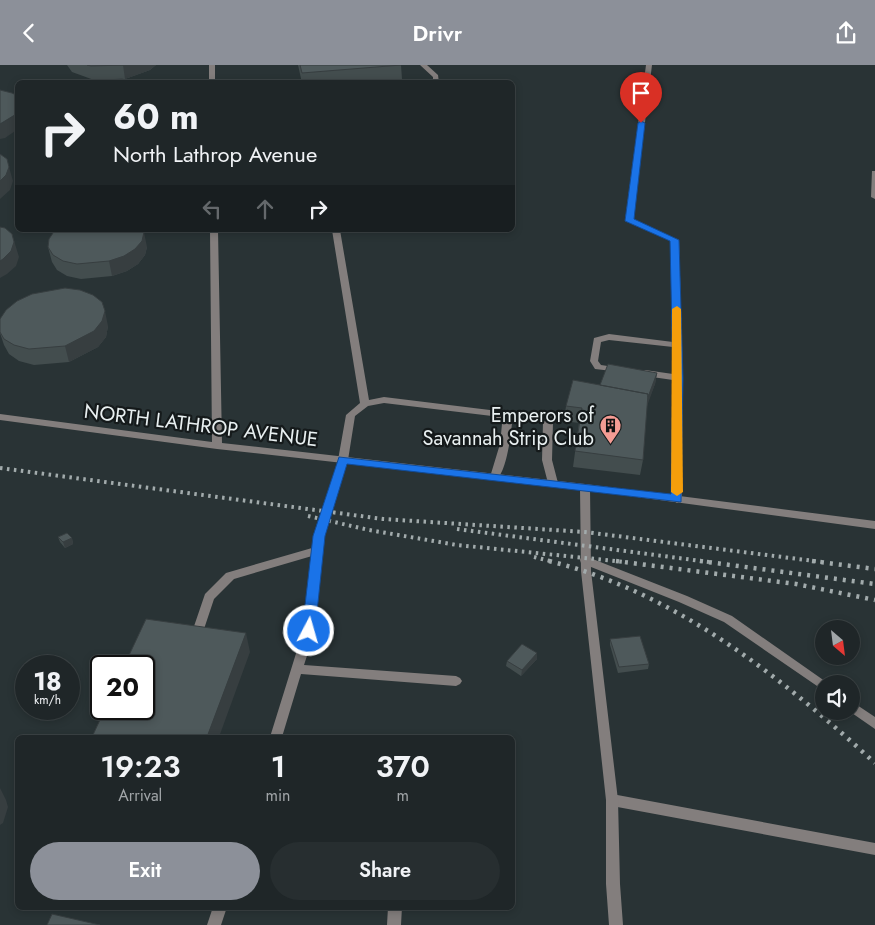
<!DOCTYPE html>
<style>
body{margin:0;font-family:Jost,sans-serif;background:#272e30;color:#f1f3f6;height:100vh;display:flex;flex-direction:column;font-size:19px;white-space:nowrap}
*{box-sizing:border-box;margin:0}
p{font-size:16px;color:#a1a5a8}
.icon{flex:none;width:28px;height:28px;fill:none;stroke:currentColor;stroke-width:2;stroke-linecap:round;stroke-linejoin:round}
.map{position:relative;flex:1;overflow:hidden}
.side{position:absolute;left:15px;top:670px;width:500px;height:175px;display:flex;flex-direction:column;background:#1f2628;border-radius:8px;box-shadow:0 2px 8px #0003,0 0 0 1px #3c4345}
.side>*{flex:none}
.hud{position:absolute;left:15px;top:15px;width:500px;height:152px;border-radius:8px;box-shadow:0 2px 8px #0003,0 0 0 1px #3c4345;background:#1f2628;color:#f1f3f6;overflow:hidden}
.needle{width:32px;rotate:152deg}
.buttons{position:absolute;left:815px;top:555px;display:grid;gap:10px}
.buttons a{display:grid;place-items:center;width:45px;height:45px;border-radius:50%;background:#1f2628;box-shadow:0 2px 8px #0003,0 0 0 1px #3c4345;font-size:25px}
.speed{position:absolute;left:15px;top:590px;display:flex;gap:10px;font-size:25px;font-weight:700;text-align:center}
.speed>*{display:grid;place-content:center;width:65px;height:65px;border-radius:50%;background:#1f2628;box-shadow:0 2px 8px #0003,0 0 0 1px #3c4345;line-height:1}
.speed small{font-size:12px;font-weight:400}
.speed .limit{border:2px solid #111;border-radius:8px;background:#fff;color:#111}
.pin{position:absolute;display:grid;place-items:center;width:42px;height:42px;color:#fff;margin:-51px -21px;border-radius:50% 50% 50% 0;rotate:-45deg;box-shadow:0 0 5px #0007}
.pin .icon{rotate:45deg}
.me{position:absolute;width:55px;margin:-28px;rotate:6deg;stroke-linejoin:round;filter:drop-shadow(0 0 4px #0008)}
.turn{display:flex;align-items:center;gap:18px;height:105px;padding:0 15px;font-size:22px}
.turn .icon{width:65px;height:65px;stroke-width:2.5}
.turn b{display:block;font-size:35px;line-height:42px}
.lanes{display:flex;align-items:center;height:48px;padding:0 15px;background:#0003;justify-content:center;gap:25px;direction:ltr}
.lanes .off{opacity:.35}
.eta{display:flex;justify-content:space-evenly;align-items:center;height:85px;text-align:center}
.eta b{font-size:30px;font-weight:600;line-height:35px}
.cta{display:flex;gap:10px;margin-top:auto;padding:10px 15px}
.cta a{flex:1;height:58px;border-radius:30px;background:#8c9099;color:#fff;font-size:20px;font-weight:600;line-height:58px;text-align:center}
.cta a+a{background:#272e30;color:#f1f3f6}
header{display:flex;justify-content:space-between;align-items:center;height:65px;padding:0 15px;background:#8c9099;color:#fff;font-size:22px;font-weight:600}
.map>svg:first-child{display:block}
.lines{fill:none;stroke-linecap:round;stroke-linejoin:round}
.service{fill:#837e7d;fill-rule:evenodd}
.minor{fill:#837e7d;fill-rule:evenodd}
.tertiary{fill:#837e7d;fill-rule:evenodd}
.rail-far1{stroke:#a2abac;stroke-width:4;stroke-dasharray:2.5 4.5;stroke-linecap:butt}
.rail{stroke:#a2abac;stroke-width:4.5;stroke-dasharray:3 6;stroke-linecap:butt}
.wall{fill:#434d4e}
.shaded-wall{fill:#373e40}
.building{fill:#4e595b;stroke:#373e40}
.route{fill:#1a73e8;stroke:#114b97}
.slow{fill:#f59e0b}
.labels{text-anchor:middle;stroke-width:4.5;stroke-linejoin:round;paint-order:stroke}
.poi-label{font-size:20px;fill:#e9f0f1;stroke:#151a1b;text-anchor:end}
.street-label{font-size:20px;fill:#e9f0f1;stroke:#151a1b}
</style>
<header><svg class="icon" aria-label="back" viewBox="0 0 24 24"><path d="M15 5l-7 7 7 7"/></svg>Drivr<svg class="icon" aria-label="share" viewBox="0 0 24 24"><path d="M12 15V3M7 8l5-5 5 5M5 13v7h14v-7"/></svg></header>
<div class="map">
<svg width="875" height="860" viewBox="0 0 875 860">
<rect width="100%" height="100%" fill="#293335"/>
<g class="lines">
<path class="service" d="M420,0h7l11,10 1,8h-6v-6z
M646,0h6l-19,155 46,20 3,105v154l-5,4 -5,-4 1,-119 -28,-4 -4,-3 4,-3 28,4v-27l-64,-7 -8,2 -3,19 3,4 20,3 1,2 -1,2 -26,-3 -5,-8 4,-23 15,-4 64,8 -2,-101 -46,-20z
M872,106h3v28l-4,-2z
M332,165h8l29,170 15,-3 114,14 14,12c-1,12 -6,53 -17,57l-5,-3 10,-33 2,-20 -10,-8 -108,-13 -16,3 -13,10 -7,44 -24,76 -9,95 -11,34 152,11 4,2 2,3 -2,3 -4,2 -155,-12 -19,63h-12l33,-106 9,-75 -78,23 -20,20 -14,42 -4,1 -4,-1 -2,-3 15,-44 21,-21 86,-25 2,-12 24,-76 8,-45 14,-12z
M548,354l5,3 -1,38 6,23 -5,3 -5,-3 -6,-23 1,-38z
M585,491l102,40 45,20 97,68h-5v6l-4,-2 -96,-66 -45,-20 -98,-39 -1,-3 1,-3z
M851,636l24,16v12l-26,-18h2z
M612,729l263,49v12l-263,-49 -4,-2 -2,-4 2,-4z
M213,842h14l-6,18h-14z
M388,842h14l-1,18h-14z"/>
<path class="minor" d="M585,419l5,3 1,84 27,229 2,84 3,41h-14l-3,-41v-84l-25,-229 -1,-84z"/>
<path class="tertiary" d="M209,0h6v18h-6z
M210,165h8l4,213 363,41 290,37v8l-290,-39 -368,-41 -217,-29v-6l212,28z"/>
<path class="rail-far1" d="M0,403l383,51 202,13 237,30
M308,451l61,14 88,15 168,17
M457,464l252,33
M534,492l20,5"/>
<path class="rail" d="M549,496c126,31 232,116 326,202
M616,496l180,23 79,16
M700,496l175,23
M812,496l63,8"/>
</g>
<path class="wall" d="M67,0h89l-6,5 -25,9 -31,1 -22,-8z
M298,0h103l1,14 -48,4h-52z
M48,182h99l-2,8 -7,9 -11,7 -15,5 -31,3 -14,-3 -10,-6 -5,-8z
M0,254l108,7 -2,11 -8,10 -29,15 -35,3 -15,-4 -10,-7 -5,-9 -4,-12z
M657,308l-2,11 -8,20 -4,56 -3,15 -67,-8 6,-44 -15,-2 2,-15 34,-21z
M58,472l14,1 1,6 -8,4 -5,-6z
M610,574l39,25 -1,5 -30,4 -8,-28z
M537,588v6l-16,17 -15,-10 1,-5z"/>
<path class="shaded-wall" d="M123,0h33l-6,5 -25,9z
M18,48v16l-13,9 -5,1v-15z
M9,102l4,14 -3,9 -10,9v-18z
M144,167l3,15 -2,8 -7,9 -11,7 -15,5 -3,-15z
M12,169l7,23 -3,9 -9,8 -7,4v-17z
M105,246l3,15 -2,11 -8,10 -29,15 -4,-16z
M657,308l-2,11 -9,25 1,-11z
M72,473l1,6 -8,4 -2,-6z
M246,568l4,19 -31,85h-12z
M537,588v6l-16,17 1,-6z
M0,723l6,12 2,7 -5,16 -3,2z"/>
<path class="building" d="M87,0h36l-32,1z
M300,0h101l-99,8z
M122,14l14,4h-51l6,-2z
M0,25l12,3 6,3v17l-18,11z
M0,89l7,5 2,8 -3,8 -6,6z
M0,162l5,1 7,6 2,8 -3,9 -8,8 -3,2z
M55,165h88l1,2 -2,9 -7,8 -11,7 -15,5 -32,3 -14,-3 -10,-6 -5,-8 1,-8z
M65,223l15,2 13,5 9,7 3,9 -3,10 -8,10 -29,15 -36,3 -15,-4 -10,-6 -4,-7v-13l6,-9 11,-9 15,-7z
M608,299l49,9 -9,24v-3l-48,-9z
M573,315l75,14 -5,66 -68,-9 7,-43 -16,-2z
M67,468l5,5 -9,4 -5,-5z
M146,554l100,14 -39,104h-115l13,-28h39v-43h-20z
M640,571l9,28 -30,3 -9,-28z
M522,579l15,9 -15,17 -15,-9z
M52,849l48,11h-53z"/>
<path class="route" d="M641,56l4,2 -11,96 45,21 4,138 -2,124 -334,-38 -22,72 -10,95 -6,5 -5,-2 -2,-3 11,-95 26,-79 332,37 2,-116 -3,-137 -45,-20 13,-98z"/>
<path class="slow" d="M677,241l4,3 2,183 -6,4 -6,-4 1,-183z"/>
<defs>
<symbol id="building-pin" viewBox="-11 -11 22 30"><path d="M0 17L-7.5 6A9.5 9.5 0 1 1 7.5 6Z" fill="#f59c94" stroke="#151a1b"/><path d="M-4-6H4V6H1V3H-1V6H-4ZM-2.5-4.3h1.7v1.8h-1.7ZM.8-4.3h1.7v1.8H.8ZM-2.5-1h1.7V.8h-1.7ZM.8-1h1.7V.8H.8Z" fill="#111"/></symbol>
</defs>
<g fill-rule="evenodd">
<use href="#building-pin" x="598" y="348" width="25" height="34"/>
</g>
<g class="labels">
<g class="poi-label">
<text x="594" y="357">Emperors of<tspan x="594" dy="23">Savannah Strip Club</tspan></text>
</g>
<g class="street-label">
<text transform="translate(201 360) rotate(7)" y="7">NORTH LATHROP AVENUE</text>
</g>
</g>
</svg>
<div class="buttons">
<a><svg class="needle" viewBox="-14 -14 28 28"><path d="M0-13l5 13h-10z" fill="#e53935"/><path d="M0 13l5-13h-10z" fill="#a1a5a8"/></svg></a>
<a><svg class="icon" aria-label="sound" viewBox="0 0 24 24"><path d="M4 9h4l5-4v14l-5-4H4zM17 9q2 3 0 6"/></svg></a>
</div>
<div class="speed"><div>18<small>km/h</small></div><div class="limit">20</div></div>
<div class="pin" style="left:641px;top:58px;background:#d93025"><svg class="icon" aria-label="arrive" viewBox="0 0 24 24"><path d="M6 21V4h12l-3 4 3 4H6"/></svg></div>
<svg class="me" style="left:309px;top:566px" viewBox="-20 -20 40 40"><circle r="17" fill="#1a73e8" stroke="#fff" stroke-width="3"/><path d="M0-11L8 9 0 5-8 9z" fill="#fff"/></svg>
<div class="hud">
<div class="turn"><svg class="icon" aria-label="right" viewBox="0 0 24 24"><path d="M7 20v-9h11M14 6l5 5-5 5"/></svg><div><b>60 m</b>North Lathrop Avenue</div></div>
<div class="lanes"><svg class="icon off" aria-label="left" viewBox="0 0 24 24"><path d="M17 20v-9H6M10 6l-5 5 5 5"/></svg><svg class="icon off" aria-label="ahead" viewBox="0 0 24 24"><path d="M12 20V5M6 11l6-6 6 6"/></svg><svg class="icon" aria-label="right" viewBox="0 0 24 24"><path d="M7 20v-9h11M14 6l5 5-5 5"/></svg></div>
</div>
<section class="side">
<div class="eta">
<div><b>19:23</b><p>Arrival</p></div>
<div><b>1</b><p>min</p></div>
<div><b>370</b><p>m</p></div>
</div>
<div class="cta"><a>Exit</a><a>Share</a></div>
</section>
</div>
